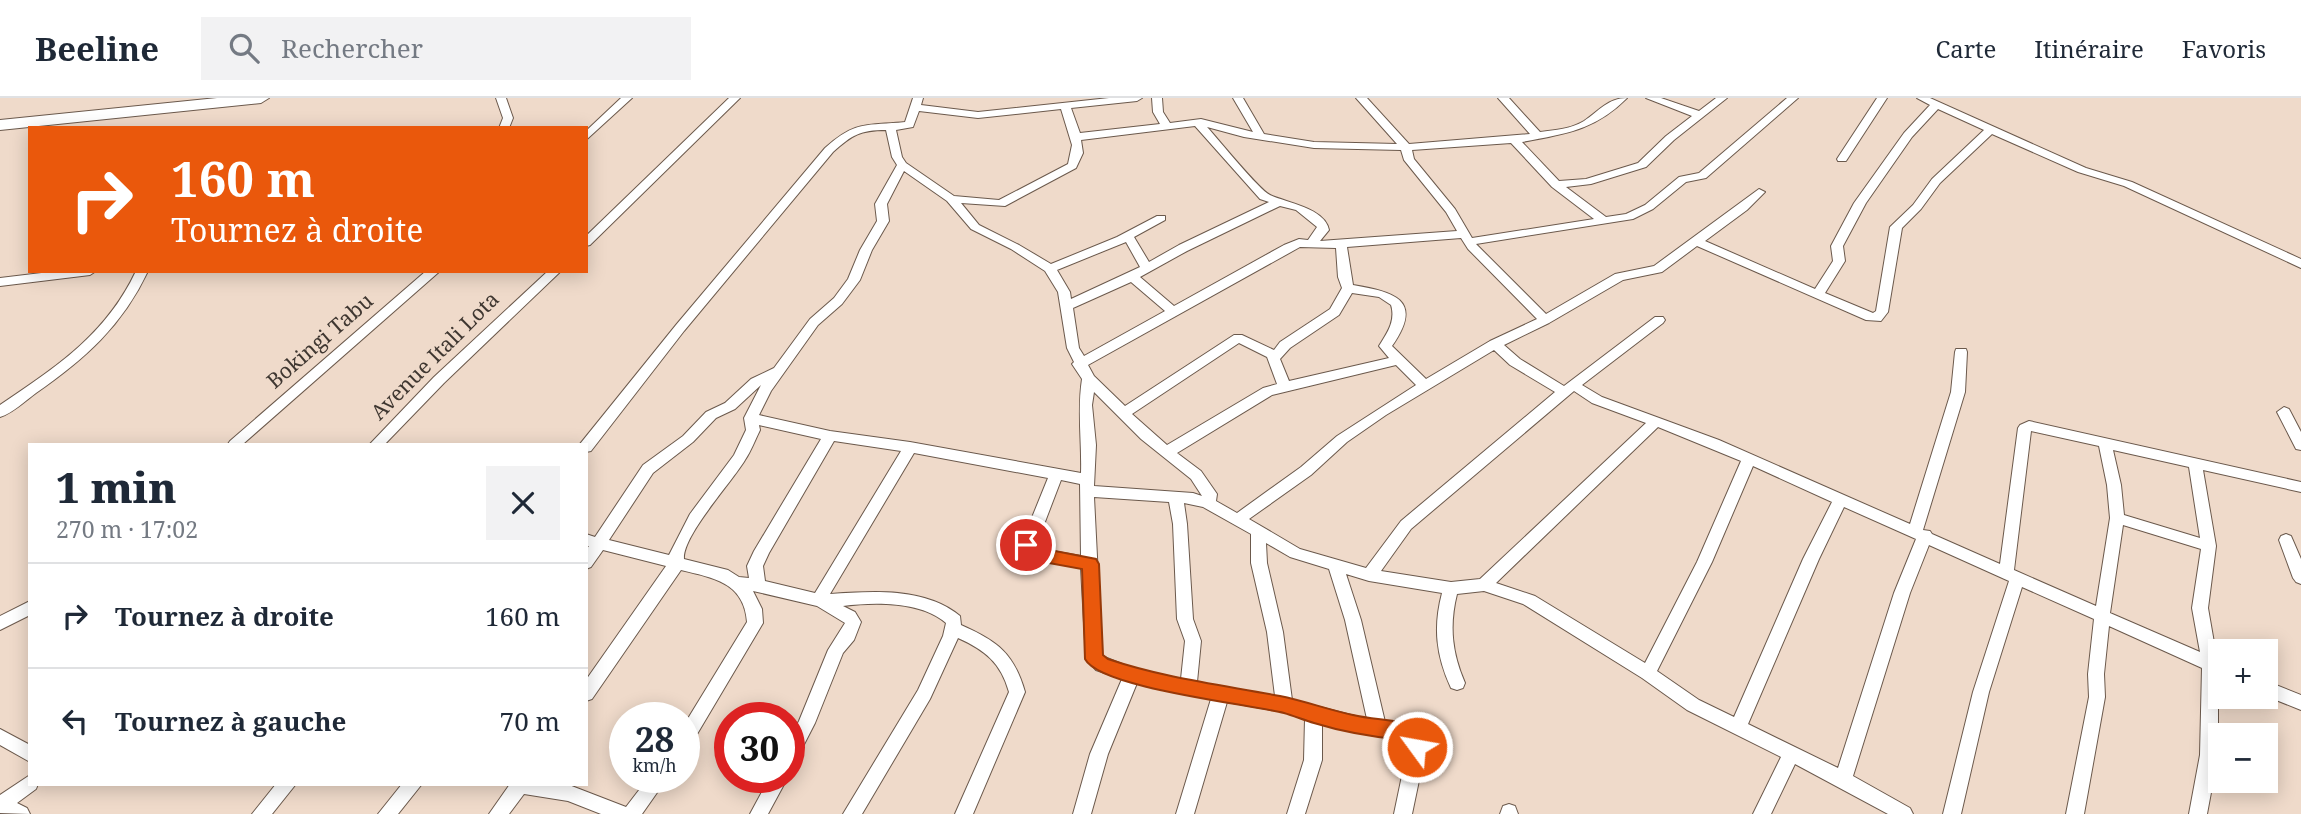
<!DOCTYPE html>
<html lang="fr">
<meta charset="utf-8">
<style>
body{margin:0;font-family:"Noto Serif",serif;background:#f2f2f3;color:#1f2937;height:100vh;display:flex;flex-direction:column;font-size:26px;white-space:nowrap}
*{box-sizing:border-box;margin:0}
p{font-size:23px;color:#747a83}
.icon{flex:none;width:38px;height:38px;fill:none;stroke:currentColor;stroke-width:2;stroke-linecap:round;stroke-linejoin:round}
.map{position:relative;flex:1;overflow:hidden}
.panel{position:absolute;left:28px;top:345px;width:560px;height:343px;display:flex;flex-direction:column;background:#fff;border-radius:0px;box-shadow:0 4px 18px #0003}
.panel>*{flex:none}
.guide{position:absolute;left:28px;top:28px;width:560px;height:147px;border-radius:0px;box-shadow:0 4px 18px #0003;background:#ea580c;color:#fff;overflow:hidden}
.buttons{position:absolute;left:2208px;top:541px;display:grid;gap:14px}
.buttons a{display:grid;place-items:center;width:70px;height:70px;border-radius:0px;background:#fff;box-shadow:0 4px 18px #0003;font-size:35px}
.speed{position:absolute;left:609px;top:604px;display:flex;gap:14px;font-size:35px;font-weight:700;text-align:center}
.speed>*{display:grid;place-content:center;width:91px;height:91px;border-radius:50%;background:#fff;box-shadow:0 4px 18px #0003;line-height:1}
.speed small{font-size:18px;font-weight:400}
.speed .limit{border:10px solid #d22;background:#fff;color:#111}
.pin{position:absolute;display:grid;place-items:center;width:60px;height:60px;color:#fff;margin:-30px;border:4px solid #fff;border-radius:50%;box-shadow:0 2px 7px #0007}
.me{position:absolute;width:77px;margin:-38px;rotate:302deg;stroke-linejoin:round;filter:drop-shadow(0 0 5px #0008)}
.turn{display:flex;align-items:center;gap:24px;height:147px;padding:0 28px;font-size:32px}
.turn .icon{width:91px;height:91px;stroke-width:2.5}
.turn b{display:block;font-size:49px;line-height:60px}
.round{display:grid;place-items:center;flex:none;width:74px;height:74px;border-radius:0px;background:#f2f2f3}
.overview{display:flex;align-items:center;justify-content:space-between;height:119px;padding:0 28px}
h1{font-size:42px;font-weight:800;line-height:52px}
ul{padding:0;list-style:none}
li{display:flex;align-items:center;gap:21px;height:105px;padding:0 28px;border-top:2px solid #e0e1e3}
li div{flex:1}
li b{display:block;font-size:26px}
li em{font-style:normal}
header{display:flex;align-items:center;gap:42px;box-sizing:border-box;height:98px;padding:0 35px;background:#fff;border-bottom:2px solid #e0e1e3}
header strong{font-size:33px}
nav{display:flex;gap:38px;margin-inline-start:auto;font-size:24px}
.search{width:490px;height:63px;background:#f2f2f3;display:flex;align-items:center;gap:18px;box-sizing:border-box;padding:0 24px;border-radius:0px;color:#747a83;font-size:26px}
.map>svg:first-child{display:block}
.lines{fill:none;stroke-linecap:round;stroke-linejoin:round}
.minor-casing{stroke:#6b594c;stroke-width:2}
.highway-casing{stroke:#6b594c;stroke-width:2}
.minor{fill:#fff;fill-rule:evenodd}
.highway{fill:#fff;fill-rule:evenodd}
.route{fill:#ea580c;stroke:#983908;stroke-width:2}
.labels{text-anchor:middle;stroke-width:5;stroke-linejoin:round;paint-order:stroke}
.street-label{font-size:21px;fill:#3f3731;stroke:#efdaca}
</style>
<header>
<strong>Beeline</strong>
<div class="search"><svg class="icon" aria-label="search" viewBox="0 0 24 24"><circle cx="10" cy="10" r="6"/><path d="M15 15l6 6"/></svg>Rechercher</div>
<nav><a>Carte</a><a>Itinéraire</a><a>Favoris</a></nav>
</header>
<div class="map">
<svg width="2301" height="716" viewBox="0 0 2301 716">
<rect width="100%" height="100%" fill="#efdaca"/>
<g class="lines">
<defs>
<path id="minor" d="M496,0h10l7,20 -4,10h-10l4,-10z
M621,0h11l-46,42v-9z
M729,0h11l-150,147 -4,1v-10z
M913,0h10l-2,7 57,7 131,-14h33l-5,3 -66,7 9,25 80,-9 -7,-12 -1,-14h10l1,14 7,11 31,-4 52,13 -20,-34h10l21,36 50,8 83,2 -41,-46h11l42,46 121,-10 -32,-36h11l31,34c15,-2 31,-3 44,-11 15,-10 24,-23 43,-23 -33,33 -63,36 -105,44l37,39 27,-2 52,-16 28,-27 26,-20 -46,-18h15l38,13 17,-13h11l-53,42 -28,27 -55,17 -25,3 40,30 20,-3 19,-9 34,-28 20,-4 88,-75h11l-92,80 -20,4 -33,27 -20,10 -157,25 70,70 69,-40 39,-8 105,-77 6,3 -18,18 -42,31 110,48 18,-28 -2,-15 23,-43 50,-70 26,-28 -13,-7h13l156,70 46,14 169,77v9l-177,-82 -46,-14 -86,-38 -52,49 -19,26 -19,19 -14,84 -7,9 -15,-1 -169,-74 -35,26 -39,8 -74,43 -45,22 16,14 44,27 91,-69h8l2,3 -2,3 -81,62 20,12 117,43 191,84 41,-132 4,-40 1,-3h10l1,3 -2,40 -42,138 7,1 2,3 68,30 18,-136 2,-3 9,-4 272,61v10l-98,-22 13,76 -8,62 9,52 4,2v14l-3,-1v80l-11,59h-18l11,-59 2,-87 -93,-42 -5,48 1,23 -21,117h-18l23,-117 -1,-23 6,-55 -72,-32 -33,105 -28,122h-18l30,-122 36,-111 -80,-36 -19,48 -57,183 57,32 3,6h-25l-93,-50 -24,50h-18l28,-57 -94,-47 -45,-32 -119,-74 -39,-13 -27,3c-8,32 -5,59 8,89l-2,5 -6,2 -6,-2c-15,-32 -18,-61 -9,-95l-73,-12 -23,-7 15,46 24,102 30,5 11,20 -14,67h-18l14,-67 -4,-8 -26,-3 -56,-12v36l-17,54h-18l17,-54 1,-41 -21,-7 -57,-10 -33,112h-18l35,-115 -74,-16 -29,71 -17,60h-18l17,-60 32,-75 -26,-9 -10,-11 -5,-91 -55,-10 -5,-2 -3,-4 30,-74 -134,-25 -84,141c42,-3 95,-7 130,22l1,9c36,16 53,28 64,67l-52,122h-18l54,-122c-8,-29 -24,-42 -51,-54l-28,61 -68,115h-19l75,-124 25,-54 3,-13c-25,-22 -72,-21 -103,-17l12,6 6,10 -7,18 -11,13 -28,70 -20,39 -6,3v-25l10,-19 29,-71 17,-27 -28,-17 -64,-15 9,18 1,14 -73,123 -6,2v-23l63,-103c-3,-40 -34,-44 -66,-52l-89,129 -6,2v-21l80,-114 -63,-16 -12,17 -5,2v-19l3,-4h-3v-12l9,3 48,-72 40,-29 23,-24 19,-9 26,-24 23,-11 36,-49 24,-21 14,-19 12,-29 17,-29 -2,-17 22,-39 -5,-8 -6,-27c-26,0 -34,5 -53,22l-149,179 -93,120 -5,1v-8h-6l96,-119 149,-177c31,-28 42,-22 80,-26zM1061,11l11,36 -4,19 -69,36 -45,-4 -48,-33 -4,-6 -6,-27 17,-3 6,-16 59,7zM1938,11l46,21 -52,49 -19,26 -23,22 -14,84 -3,2 -48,-20 20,-32 -2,-15 23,-43 46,-66zM1195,28l65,73 9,3 -90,43 -30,17 -15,-25 31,-17v-4h-8l-40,21 -66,27 -32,-19 -40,-20 -18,-22 44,3 71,-38 7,-15 -2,-13zM1207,29l37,10 70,11 87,2 3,10 42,52 11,19 -137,10 9,-11c-4,-22 -42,-27 -59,-35 -11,-5 -51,-55 -63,-68zM1511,45l41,44 42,32 -122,19 -17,-29 -41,-50 -2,-9zM904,73l43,30 24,28 40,20 34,22 13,21 9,56 7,14 -2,2 10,15c-5,32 0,62 -1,94l-171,-31 -80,-11 -71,-16 12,-24 47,-66 24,-21 18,-24 12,-30 17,-29 -2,-17zM1280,108l16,4 21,17 -9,13 -9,-1 -15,6 -110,61 -34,-29 47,-26zM1461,140l7,11 69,70 -47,22 -64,38 -34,-33c33,-47 1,-54 -39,-61l-6,-38zM1126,144l14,25 -69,32 -1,-7 -13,-22zM1300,149l36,1 2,29 4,11 -12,21 -50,33 -6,8 -32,-15h-8l-109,71 -31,-30 -6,-11zM1131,184l34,29 -81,45 -5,-8 -6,-40zM1352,195l27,4 12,8c5,16 -4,28 -12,41l10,12 -100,23 -9,-22 10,-11 49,-33zM1239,245l28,14 10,27 -14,4 -96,57 -35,-31zM1494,252l16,15 45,27 -154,129 -35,47 -66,-19 -51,-30 62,-44 36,-33 39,-27zM1396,267l20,20 -79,51 -36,31 -64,46 -21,-12 1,-7 -16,-23 -24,-18 95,-58zM761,287l-17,33 2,12 -12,25 -44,59 -21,41 -60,-15 44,-67 40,-31 23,-24 19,-9zM1574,293l18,12 54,20 -166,156 -29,3 -70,-11 30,-42zM1094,294l47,47 50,40 11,17 -9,-3 -99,-7 2,-41 -4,-40zM759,327l62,14 -67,112 -7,15 2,12 -10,-1 -11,-7 -44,-11c-2,-23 48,-77 61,-99 6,-9 10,-20 15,-30zM1658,329l83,34 -44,101 -52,101 -110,-67 -39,-13zM2031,333l68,15 8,39 3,33 -14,88 -82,-36zM834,343l67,10 -86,142 -50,-12 -2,-15 6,-13zM2113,352l76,17 11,71 -76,-23 -3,-30zM1753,368l79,36 -29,57 -69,158 -35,-17 -42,-29 55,-109zM1061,382l19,4 1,72 -46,-8zM1094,399l75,5 4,22 4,95 8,22 -4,38 -49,-11 -30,-12zM1184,405l19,4 48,27v29l16,69 8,64 -78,-14 4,-41 -8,-22 -6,-95zM1844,409l72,32 -22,54 -56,175 -90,-44 71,-165zM2123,427l78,24 -9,59 8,44 -90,-39zM1266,445l24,14 39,12 16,51 22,99 -75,-19 -9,-68 -16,-69z
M1877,0h10l-41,63h-8l-1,-2z
M58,173h38l-6,4 -90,11v-8z
M136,173h12c-26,55 -63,88 -112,122 -11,8 -23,20 -36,24v-12c56,-38 106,-70 136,-134z
M426,173h14l-197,173h-15l2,-3z
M548,173h13l-117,112 -59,61h-15l64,-67z
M2284,309l5,2 12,23v18l-5,-1 -19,-37z
M2286,436l5,2 10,23v25l-5,-2 -3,-4 -14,-38 2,-4z
M30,503v14l-30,15v-14z
M2266,583l35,14v15l-35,-14z
M0,631l30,16v17l-30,-17z
M30,677v9h8l-2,5 -19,14 10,5 3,6 -30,-1v-18z
M649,679h19l-26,37h-41l-33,-13 -44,-7 -15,20h-20l21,-30 59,1 57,22z
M770,679h18l-20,37h-18z
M276,686h20l-24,30h-20z
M402,686h20l-24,30h-20z
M1509,706l6,2 3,8h-18l3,-8z"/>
<path id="highway" d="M217,0h52l-8,5 -261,27v-10z"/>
</defs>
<use href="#minor" class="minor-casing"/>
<use href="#highway" class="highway-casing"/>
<use href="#minor" class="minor"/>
<use href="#highway" class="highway"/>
</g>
<path class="route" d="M1026,441l6,2 2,6 62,12 3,5 4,91 5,4c56,19 114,26 172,37 25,5 49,14 73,19 20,5 44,4 63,11l11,21 -3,6 -7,2 -7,-2 -7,-13c-30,-3 -60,-8 -89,-17 -10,-3 -20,-7 -30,-10 -36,-9 -184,-25 -199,-54l-3,-90 -60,-11 -6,-9 4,-8z"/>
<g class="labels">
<g class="street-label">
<text transform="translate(320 243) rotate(-41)" y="7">Bokingi Tabu</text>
<text transform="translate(435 258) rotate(-45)" y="7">Avenue Itali Lota</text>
</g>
</g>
</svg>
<div class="buttons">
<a>+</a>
<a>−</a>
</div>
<div class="speed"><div>28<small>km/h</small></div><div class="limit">30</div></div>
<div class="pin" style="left:1026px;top:447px;background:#d93025"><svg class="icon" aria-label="arrive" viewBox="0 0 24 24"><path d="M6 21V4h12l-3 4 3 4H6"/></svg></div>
<svg class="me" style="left:1417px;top:649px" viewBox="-20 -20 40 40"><circle r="17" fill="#ea580c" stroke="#fff" stroke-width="3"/><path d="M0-11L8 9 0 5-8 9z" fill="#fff"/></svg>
<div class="guide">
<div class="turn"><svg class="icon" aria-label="right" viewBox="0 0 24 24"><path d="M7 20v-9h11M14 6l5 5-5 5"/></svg><div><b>160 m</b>Tournez à droite</div></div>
</div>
<section class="panel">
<div class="overview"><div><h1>1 min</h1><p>270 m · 17:02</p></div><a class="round"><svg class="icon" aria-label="close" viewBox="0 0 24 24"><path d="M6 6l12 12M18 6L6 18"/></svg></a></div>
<ul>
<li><svg class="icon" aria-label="right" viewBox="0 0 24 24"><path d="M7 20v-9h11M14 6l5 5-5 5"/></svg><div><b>Tournez à droite</b></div><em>160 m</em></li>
<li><svg class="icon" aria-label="left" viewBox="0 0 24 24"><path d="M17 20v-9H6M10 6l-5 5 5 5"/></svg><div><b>Tournez à gauche</b></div><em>70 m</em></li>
</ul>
</section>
</div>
